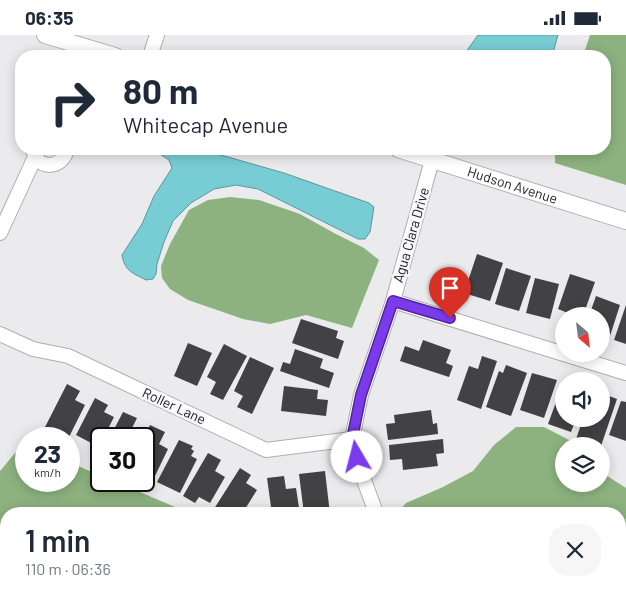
<!DOCTYPE html>
<meta charset="utf-8">
<style>
body{margin:0;font-family:Barlow,sans-serif;background:#f6f6f7;color:#1f2937;height:100vh;display:flex;flex-direction:column;font-size:19px;white-space:nowrap}
*{box-sizing:border-box;margin:0}
p{font-size:16px;color:#747a83}
.icon{flex:none;width:28px;height:28px;fill:none;stroke:currentColor;stroke-width:2;stroke-linecap:round;stroke-linejoin:round}
.map{position:relative;flex:1;overflow:hidden}
.drawer{position:absolute;left:0px;top:472px;width:626px;height:96px;display:flex;flex-direction:column;background:#fff;border-radius:20px 20px 0 0;box-shadow:0 2px 12px #0003}
.drawer>*{flex:none}
.hud{position:absolute;left:15px;top:15px;width:596px;height:105px;border-radius:20px;box-shadow:0 2px 12px #0003;background:#fff;color:#1f2937;overflow:hidden}
.needle{width:32px;rotate:152deg}
.fabs{position:absolute;left:555px;top:272px;display:grid;gap:10px}
.fabs a{display:grid;place-items:center;width:55px;height:55px;border-radius:50%;background:#fff;box-shadow:0 2px 12px #0003;font-size:25px}
.speed{position:absolute;left:15px;top:392px;display:flex;gap:10px;font-size:25px;font-weight:700;text-align:center}
.speed>*{display:grid;place-content:center;width:65px;height:65px;border-radius:50%;background:#fff;box-shadow:0 2px 12px #0003;line-height:1}
.speed small{font-size:12px;font-weight:400}
.speed .limit{border:2px solid #111;border-radius:8px;background:#fff;color:#111}
.pin{position:absolute;display:grid;place-items:center;width:42px;height:42px;color:#fff;margin:-51px -21px;border-radius:50% 50% 50% 0;rotate:-45deg;box-shadow:0 0 5px #0007}
.pin .icon{rotate:45deg}
.me{position:absolute;width:55px;margin:-28px;rotate:352deg;stroke-linejoin:round;filter:drop-shadow(0 0 4px #0008)}
.turn{display:flex;align-items:center;gap:18px;height:105px;padding:0 25px;font-size:22px}
.turn .icon{width:65px;height:65px;stroke-width:2.5}
.turn b{display:block;font-size:35px;line-height:42px}
.round{display:grid;place-items:center;flex:none;width:52px;height:52px;border-radius:20px;background:#f6f6f7}
.summary{display:flex;align-items:center;justify-content:space-between;height:85px;padding:0 25px}
h1{font-size:30px;font-weight:600;line-height:38px}
.status{display:flex;justify-content:space-between;align-items:center;height:35px;padding:0 25px;background:#fff;direction:ltr}
.status svg{height:14px;fill:currentColor}
.map>svg:first-child{display:block}
.forest{fill:#8db27f}
.water{fill:#78ccd4;stroke:#5c979d}
.building{fill:#424143}
.lines{fill:none;stroke-linecap:round;stroke-linejoin:round}
.minor-casing{stroke:#afaeb1;stroke-width:16}
.tertiary-casing{stroke:#afaeb1;stroke-width:18}
.minor{stroke:#fff;stroke-width:14}
.tertiary{stroke:#fff;stroke-width:16}
.route-casing{stroke:#51269a;stroke-width:12}
.route{stroke:#7c3aed;stroke-width:9}
.labels{text-anchor:middle;stroke-width:5;stroke-linejoin:round;paint-order:stroke}
.street-label{font-size:14px;fill:#1c1b1c;stroke:#f8f7fa}
</style>
<div class="status"><b>06:35</b><svg viewBox="0 0 49 12"><path d="M0 12V9h3v3zM5 12V6h3v6zM10 12V3h3v9zM15 12V0h3v12zM26 1h20v11H26zM47 4h2v5h-2z"/></svg></div>
<div class="map">
<svg width="626" height="568" viewBox="0 0 626 568">
<rect width="100%" height="100%" fill="#ebeaec"/>
<path class="forest" d="M590,0h36v150l-71,-22v-14h50v-93h-22z
M230,162l29,3 41,14 34,19 30,15 15,12 -27,68 -46,-13 -36,9 -27,-5 -55,-19 -18,-11 -8,-11 -1,-12 9,-22 19,-34 19,-10z
M516,392h28l29,15 4,4h-13v38h37v-12l25,16v115h-626v-132l15,-18 11,-6v34h43v-19l32,14v5h13l61,26 12,7h-181v83h614v-83h-224l10,-11 37,-16 30,-16 21,-26z"/>
<path class="water" d="M478,0h80l-6,21h-89z
M152,114h48l84,24 85,30 5,4 -4,25 -5,7h-7l-100,-50 -22,-4 -22,4 -23,14 -18,18 -9,21 -7,22 -1,10 -3,5 -7,1c-13,-7 -21,-8 -24,-25l20,-31 12,-28 18,-28 -3,-8z"/>
<path class="building" d="M477,219l26,9 -13,38 -26,-8z
M506,233l25,8 -12,35 -24,-7z
M570,239l25,8 -12,34h-16l1,-3 -10,-4z
M535,243l24,6 -9,35 -24,-6z
M596,261l24,9 -11,34 -8,-3v-20h-12z
M626,270v39l-12,-4z
M301,284l37,12 -2,7 8,3 -6,18 -46,-16z
M423,305l28,10 -5,13 7,3 -4,11 -49,-16 5,-15 14,5z
M188,308l24,10 -15,33 -23,-10z
M224,309l23,12 -24,44 -13,-6 6,-12 -9,-5z
M295,314l28,10 -3,9 14,5 -5,15 -49,-17 3,-9 7,2z
M482,321l15,5 -16,48 -24,-9 12,-34 9,3z
M250,322l24,11 -22,46 -15,-7 6,-11 -9,-5z
M506,330l21,8 -16,43 -25,-9 13,-36 4,2z
M532,338l25,7 -13,38 -24,-8z
M67,349l13,7 -5,9 10,5 -17,34h-10l-15,-8z
M284,351l34,4 -1,9 11,1 -2,16 -45,-5z
M601,358l16,6 -16,47h-4l-21,-7 7,-20h18z
M559,359l5,2v23h12l-5,13 -23,-8z
M95,363l13,7 -4,7 10,5 -11,22h-2l-2,8 -23,-12z
M621,366l5,1v39l-17,-6z
M431,375l2,14 4,-1 1,11 -50,6 -2,-16 9,-1 -1,-8z
M123,377l14,6 -5,10 9,4 -3,7h-29z
M150,390l15,7 -6,12 9,5 -13,27 -11,-6v-31z
M443,404l1,14 -8,1 2,12 -35,4 -1,-11 -12,1 -1,-15z
M179,405l14,6 -2,3 3,2 -3,5 6,3 -17,34 -23,-11z
M208,418l13,7 -6,11 10,6 -15,26 -11,-6 -4,6 -12,-7z
M240,433l11,7 -5,8 11,7 -15,24h-26l-4,-2z
M325,436l5,43h-26l-5,-40z
M284,441l2,13 10,-1 4,26h-28l-5,-36z"/>
<g class="lines">
<defs>
<path id="minor" d="M150,21l7,-21
M33,115c5,21 30,19 34,-1
M0,198l35,-76
M393,266l171,53
M0,299l33,15 35,7 198,94 86,-11
M564,319l62,19
M375,475l-13,-35 -10,-36 9,-44 32,-94 39,-141"/>
<g id="tertiary">
<path d="M45,0l70,21"/>
<path id="s1" d="M398,114l228,72"/>
</g>
</defs>
<use href="#minor" class="minor-casing"/>
<use href="#tertiary" class="tertiary-casing"/>
<use href="#minor" class="minor"/>
<use href="#tertiary" class="tertiary"/>
</g>
<g class="lines">
<defs>
<path id="route" d="M357,422l-5,-18 9,-44 32,-94 57,17"/>
</defs>
<use href="#route" class="route-casing"/>
<use href="#route" class="route"/>
</g>
<g class="labels">
<g class="street-label">
<text dy="5" stroke="none"><textPath href="#s1" startOffset="120">Hudson Avenue</textPath></text>
<text transform="translate(411 200) rotate(-74)" y="5">Agua Clara Drive</text>
<text transform="translate(174 371) rotate(25)" y="5">Roller Lane</text>
</g>
</g>
</svg>
<div class="fabs">
<a><svg class="needle" viewBox="-14 -14 28 28"><path d="M0-13l5 13h-10z" fill="#e53935"/><path d="M0 13l5-13h-10z" fill="#747a83"/></svg></a>
<a><svg class="icon" aria-label="sound" viewBox="0 0 24 24"><path d="M4 9h4l5-4v14l-5-4H4zM17 9q2 3 0 6"/></svg></a>
<a><svg class="icon" aria-label="layers" viewBox="0 0 24 24"><path d="M12 4l9 5-9 5-9-5zM3 14l9 5 9-5"/></svg></a>
</div>
<div class="speed"><div>23<small>km/h</small></div><div class="limit">30</div></div>
<div class="pin" style="left:450px;top:283px;background:#d93025"><svg class="icon" aria-label="arrive" viewBox="0 0 24 24"><path d="M6 21V4h12l-3 4 3 4H6"/></svg></div>
<svg class="me" style="left:357px;top:422px" viewBox="-20 -20 40 40"><circle r="19" fill="#fff"/><path d="M0-13L10 11 0 6-10 11z" fill="#7c3aed"/></svg>
<div class="hud">
<div class="turn"><svg class="icon" aria-label="right" viewBox="0 0 24 24"><path d="M7 20v-9h11M14 6l5 5-5 5"/></svg><div><b>80 m</b>Whitecap Avenue</div></div>
</div>
<section class="drawer">
<div class="summary"><div><h1>1 min</h1><p>110 m · 06:36</p></div><a class="round"><svg class="icon" aria-label="close" viewBox="0 0 24 24"><path d="M6 6l12 12M18 6L6 18"/></svg></a></div>
</section>
</div>
